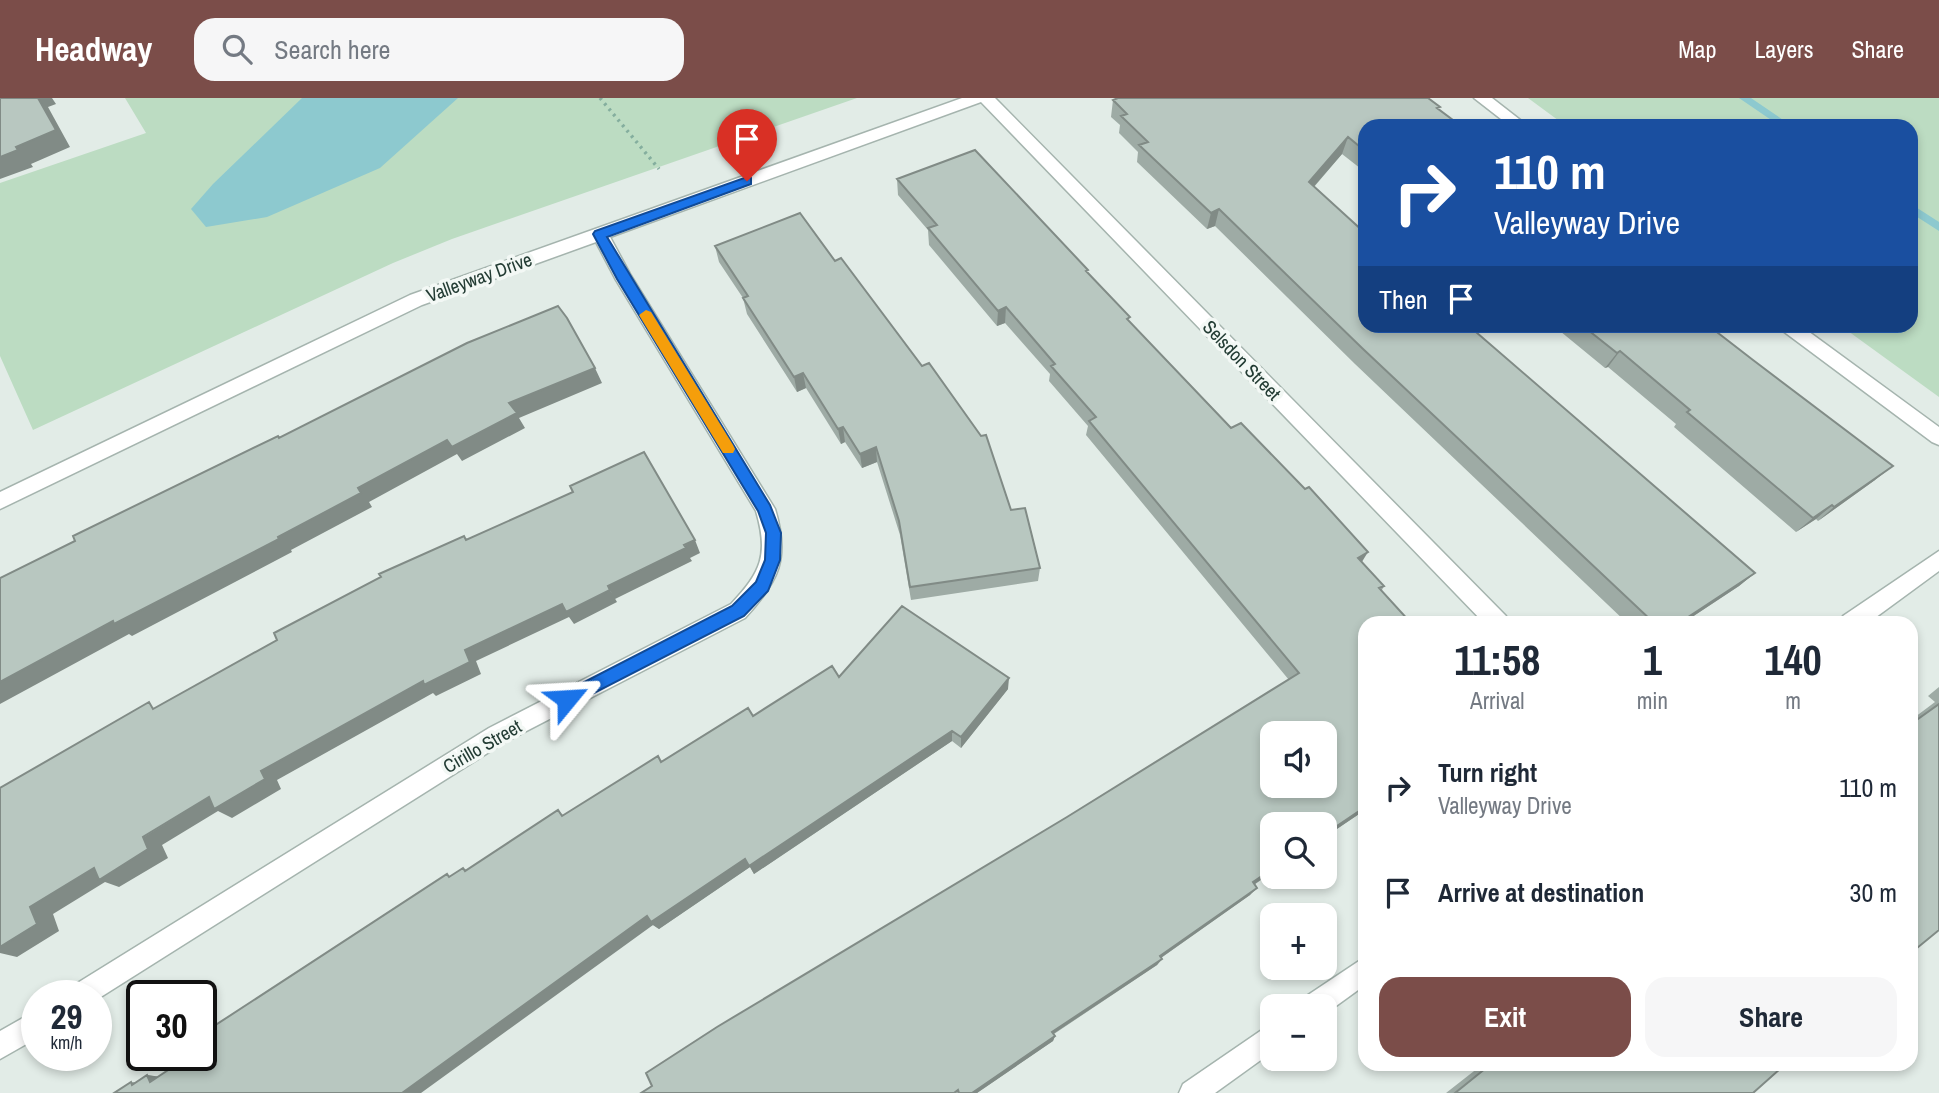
<!DOCTYPE html>
<meta charset="utf-8">
<style>
body{margin:0;font-family:"Archivo Narrow",sans-serif;background:#f6f6f7;color:#1f2937;height:100vh;display:flex;flex-direction:column;font-size:26px;white-space:nowrap}
*{box-sizing:border-box;margin:0}
p{font-size:23px;color:#747a83}
.icon{flex:none;width:38px;height:38px;fill:none;stroke:currentColor;stroke-width:2;stroke-linecap:round;stroke-linejoin:round}
.map{position:relative;flex:1;overflow:hidden}
.sheet{position:absolute;left:1358px;top:518px;width:560px;height:455px;display:flex;flex-direction:column;background:#fff;border-radius:21px;box-shadow:0 4px 10px #0003}
.sheet>*{flex:none}
.guide{position:absolute;left:1358px;top:21px;width:560px;height:214px;border-radius:21px;box-shadow:0 4px 10px #0003;background:#1a4fa0;color:#fff;overflow:hidden}
.controls{position:absolute;left:1260px;top:623px;display:grid;gap:14px}
.controls a{display:grid;place-items:center;width:77px;height:77px;border-radius:14px;background:#fff;box-shadow:0 4px 10px #0003;font-size:35px}
.speed{position:absolute;left:21px;top:882px;display:flex;gap:14px;font-size:35px;font-weight:700;text-align:center}
.speed>*{display:grid;place-content:center;width:91px;height:91px;border-radius:50%;background:#fff;box-shadow:0 4px 10px #0003;line-height:1}
.speed small{font-size:18px;font-weight:400}
.speed .limit{border:4px solid #111;border-radius:10px;background:#fff;color:#111}
.pin{position:absolute;display:grid;place-items:center;width:60px;height:60px;color:#fff;margin:-72px -30px;border-radius:50% 50% 50% 0;rotate:-45deg;box-shadow:0 0 7px #0007}
.pin .icon{rotate:45deg}
.me{position:absolute;width:77px;margin:-38px;rotate:63deg;stroke-linejoin:round;filter:drop-shadow(0 0 5px #0008)}
.turn{display:flex;align-items:center;gap:24px;height:147px;padding:0 21px;font-size:32px}
.turn .icon{width:91px;height:91px;stroke-width:2.5}
.turn b{display:block;font-size:49px;line-height:60px}
.then{display:flex;align-items:center;height:66px;padding:0 21px;background:#0003;gap:14px;font-size:26px}
.eta{display:flex;justify-content:space-evenly;align-items:center;height:119px;text-align:center}
.eta b{font-size:42px;font-weight:700;line-height:49px}
.cta{display:flex;gap:14px;margin-top:auto;padding:14px 21px}
.cta a{flex:1;height:80px;border-radius:21px;background:#7b4d49;color:#fff;font-size:28px;font-weight:700;line-height:80px;text-align:center}
.cta a+a{background:#f6f6f7;color:#1f2937}
ul{padding:0;list-style:none}
li{display:flex;align-items:center;gap:21px;height:105px;padding:0 21px}
li div{flex:1}
li b{display:block;font-size:26px}
li em{font-style:normal}
header{display:flex;align-items:center;gap:42px;box-sizing:border-box;height:98px;padding:0 35px;background:#7b4d49;color:#fff}
header strong{font-size:33px}
nav{display:flex;gap:38px;margin-inline-start:auto;font-size:24px}
.search{width:490px;height:63px;background:#f6f6f7;display:flex;align-items:center;gap:18px;box-sizing:border-box;padding:0 24px;border-radius:21px;color:#747a83;font-size:26px}
.map>svg:first-child{display:block}
.green{fill:#bcdcc2}
.water{fill:#8dc9cf}
.lines{fill:none;stroke-linecap:round;stroke-linejoin:round}
.stream{fill:#8dc9cf;fill-rule:evenodd}
.minor-casing{stroke:#a5b4ae;stroke-width:3}
.path{stroke:#84ae9e;stroke-width:3.5;stroke-dasharray:2.5 4.5;stroke-linecap:butt}
.minor{fill:#fff;fill-rule:evenodd}
.wall{fill:#9eaba5}
.shaded-wall{fill:#818b86}
.building{fill:#b8c7c0;stroke:#818b86;stroke-width:2;fill-rule:evenodd}
.route{fill:#1a73e8;stroke:#114b97;stroke-width:2}
.slow{fill:#f59e0b}
.labels{text-anchor:middle;stroke-width:7;stroke-linejoin:round;paint-order:stroke}
.street-label{font-size:19px;fill:#233c34;stroke:#f3f8f5}
</style>
<header>
<strong>Headway</strong>
<div class="search"><svg class="icon" aria-label="search" viewBox="0 0 24 24"><circle cx="10" cy="10" r="6"/><path d="M15 15l6 6"/></svg>Search here</div>
<nav><a>Map</a><a>Layers</a><a>Share</a></nav>
</header>
<div class="map">
<svg width="1939" height="995" viewBox="0 0 1939 995">
<rect width="100%" height="100%" fill="#e2ece7"/>
<path class="green" d="M125,0h732l-405,141 -59,24 -360,167 -33,-74v-173l146,-50z
M1528,0h411v299l-98,-71h70v-200h-345z"/>
<path class="water" d="M302,0h156l-78,70 -113,49 -61,10 -15,-18 22,-25z"/>
<g class="lines">
<path class="stream" d="M1739,0h12l41,28h-12z
M1911,106l28,18v9l-28,-18z"/>
<defs>
<path id="minor" d="M962,0h33l511,518 3,7h-25l-503,-521 -371,135 20,37 145,235c15,49 4,72 -30,109l-240,124 -409,258v-4h-29l4,-9 418,-259 242,-124c30,-32 38,-49 25,-93l-140,-231 -20,-38 -174,63 -422,204v-17l410,-197z
M1474,0h18l36,28h-18z
M1780,228h21l138,101v18l-7,-3 -149,-111z
M1939,453v20l-71,52h-28l3,-7z
M1365,859v28l-40,29v-8h-24l4,-9z
M37,912v28l-37,21v-28z
M1272,925v29l-57,41h-36l4,-9z"/>
</defs>
<use href="#minor" class="minor-casing"/>
<path class="path" d="M600,0l59,71"/>
<use href="#minor" class="minor"/>
</g>
<path class="wall" d="M1113,2l252,26v46l-23,-18 -28,33 51,139 390,247 -16,13 -56,37h-56l-272,-259 -140,-138 -8,3 -70,-67 1,-10 -19,-19 1,-8 -9,-8z
M897,81l191,94 41,48 255,265 -19,37v187l-40,27v-13h-53v48l-18,13 -4,10 -89,63 1,1 -5,6 -103,69 1,2 -2,5 -76,52h-336l426,-276 222,-137 -203,-245 2,-9 -39,-45 1,-7 -45,-51 -8,3 -68,-81 -1,-15 -30,-35z
M715,148l296,264 29,58 -2,13 -127,19 -11,-65 -23,-73 -15,6 -17,-26 -4,2 -35,-56 -9,4 -50,-78 -4,-16 -24,-36z
M1556,228h153l166,154 -57,41 -2,-2 -20,13 -122,-105 2,-3 -68,-57 -3,1 -50,-41z
M839,579l169,12 -47,59 -9,-7 -198,133 -4,-7 -91,62 -6,-4 -539,168 17,-11h5l11,-7 12,2 304,-209 4,2 91,-60 5,5 99,-53 91,-46z
M1939,589v243l-28,23v-233l24,-18 -7,-6z
M1483,966h299l-29,29h-307z"/>
<path class="shaded-wall" d="M38,0h14l4,6 -8,3 22,40 -39,17 2,3 -33,12v-22l16,-10z
M1348,39l-6,17 -39,45 6,-17z
M1219,111l-4,17 -8,3 4,-16z
M1006,209l-1,16 -8,3 1,-15z
M1620,253l-12,16 -3,1 12,-15z
M595,270l7,15 -83,35 6,10 -63,33 -5,-7 -88,48 3,5 -81,43 1,2 -160,84 -3,-2 -129,70v-22l113,-61 165,-84 80,-49 151,-85z
M803,275l3,15 -9,4 -3,-15z
M843,329l2,15 -4,2 -3,-15z
M876,349l1,15 -15,6 -2,-14z
M1893,368l-18,14 -57,41 16,-14z
M1832,407l-16,14 -20,13 17,-14z
M695,442l5,13 -10,5 2,3 -77,38 -7,-13z
M1368,454l-8,13 -2,-7z
M1755,475l-16,13 -56,37h-4z
M610,492l7,12 -43,22 -5,-7 -93,44 5,13 -45,22 -3,-3 -156,87 4,9 -49,29 -14,-7 -56,34 6,13 -49,29 -14,-5 -52,32 6,17 -42,26 -17,-4v-6l30,-40 179,-110 52,-26 204,-121 97,-46z
M1009,580l-1,11 -47,59v-11z
M952,633v10l-198,133 -4,-7 -91,62 -6,-4 -232,168h-19l245,-177z
M1365,709v3l-40,27v-3z
M1272,771v3l-26,18 7,-8z
M1257,790l-7,7 -95,67 5,-6z
M1162,861l-5,6 -107,71 2,-4z
M1055,938l-2,5 -76,52h-5z
M147,977l22,3 -19,4z"/>
<path class="building" d="M0,0h38l18,32 -40,17 2,3 -18,7z
M1118,0h310l12,9 -3,1 24,18h-96v25l-17,-14 -39,45 56,51v93h104l286,247 -76,50h-25l-292,-275 -143,-139 -8,4 -72,-68 9,-3 -27,-26 6,-2 -14,-14z
M975,52l113,120 -2,1 44,46 -3,2 104,109 10,-5 64,66 4,-2 59,65 -10,6 26,28 -5,2 32,35h-46v184l-40,27v-10h-53v45l-19,13 4,6 -97,68 2,3 -110,73 3,4 -83,57h-13l-1,-3 -4,3h-313l11,-7 -6,-13 71,-46 350,-210 232,-144 -210,-252 7,-4 -45,-51 4,-2 -49,-57 -8,4 -70,-83 9,-3 -40,-46zM1272,635h53v53h-53z
M800,115l35,48 6,-3 81,108 7,-3 52,73 5,-1 25,75 14,-2 15,60 -130,19 -11,-66 -23,-74 -16,7 -17,-27 -5,2 -35,-56 -9,4 -51,-79 5,-2 -33,-50z
M558,208l9,12 28,50 -86,35 8,10 -65,34 -5,-7 -89,48 3,5 -83,44 1,2 -165,85 -1,-3 -113,61v-104l75,-37 -2,-5 205,-100 1,2 188,-95z
M1583,228h126l44,34 140,106 -59,41 -2,-2 -19,13 -126,-106 3,-2 -70,-59 -3,2z
M644,354l51,88 -11,5 2,3 -78,38 2,4 -44,22 -4,-8 -97,46 5,12 -46,23 -1,-4 -162,90 4,8 -51,30 -5,-12 -66,40 5,12 -49,31 -5,-12 -64,39 7,17 -37,23v-159l149,-86 4,7 124,-69 -3,-7 107,-56 -2,-3 85,-38 2,4 107,-48 -3,-6z
M902,508l107,72 -48,59 -9,-6 -203,135 -4,-7 -94,63 -4,-6 -245,177h-288l17,-11 1,3 15,-10 3,7 41,-27h10v-7l14,-9 -4,-11 236,-154 2,3 14,-9 2,3 93,-61 4,6 96,-60 3,6 87,-54 5,8 79,-50 7,11z
M1939,606v226l-28,23v-229z
M1491,966h291l-4,3 2,2 -27,24h-298z"/>
<path class="route" d="M747,79l4,1v6l-144,53 163,268 11,28 -1,27 -12,31 -24,25 -177,91 -6,-2 -2,-6 2,-5 171,-88 24,-24 9,-22 1,-27 -8,-22 -141,-232 -24,-45 2,-3z"/>
<path class="slow" d="M646,212l5,2 82,133 2,4 -2,4h-10l-84,-138z"/>
<g class="labels">
<g class="street-label">
<text transform="translate(479 179) rotate(-20)" y="7">Valleyway Drive</text>
<text transform="translate(1242 262) rotate(46)" y="7">Selsdon Street</text>
<text transform="translate(482 648) rotate(-30)" y="7">Cirillo Street</text>
</g>
</g>
</svg>
<div class="controls">
<a><svg class="icon" aria-label="sound" viewBox="0 0 24 24"><path d="M4 9h4l5-4v14l-5-4H4zM17 9q2 3 0 6"/></svg></a>
<a><svg class="icon" aria-label="search" viewBox="0 0 24 24"><circle cx="10" cy="10" r="6"/><path d="M15 15l6 6"/></svg></a>
<a>+</a>
<a>−</a>
</div>
<div class="speed"><div>29<small>km/h</small></div><div class="limit">30</div></div>
<div class="pin" style="left:747px;top:83px;background:#d93025"><svg class="icon" aria-label="arrive" viewBox="0 0 24 24"><path d="M6 21V4h12l-3 4 3 4H6"/></svg></div>
<svg class="me" style="left:567px;top:601px" viewBox="-20 -20 40 40"><path d="M0-17L14 15 0 8-14 15z" fill="#1a73e8" stroke="#fff" stroke-width="4"/></svg>
<div class="guide">
<div class="turn"><svg class="icon" aria-label="right" viewBox="0 0 24 24"><path d="M7 20v-9h11M14 6l5 5-5 5"/></svg><div><b>110 m</b>Valleyway Drive</div></div>
<div class="then">Then<svg class="icon" aria-label="arrive" viewBox="0 0 24 24"><path d="M6 21V4h12l-3 4 3 4H6"/></svg></div>
</div>
<section class="sheet">
<div class="eta">
<div><b>11:58</b><p>Arrival</p></div>
<div><b>1</b><p>min</p></div>
<div><b>140</b><p>m</p></div>
</div>
<ul>
<li><svg class="icon" aria-label="right" viewBox="0 0 24 24"><path d="M7 20v-9h11M14 6l5 5-5 5"/></svg><div><b>Turn right</b><p>Valleyway Drive</p></div><em>110 m</em></li>
<li><svg class="icon" aria-label="arrive" viewBox="0 0 24 24"><path d="M6 21V4h12l-3 4 3 4H6"/></svg><div><b>Arrive at destination</b></div><em>30 m</em></li>
</ul>
<div class="cta"><a>Exit</a><a>Share</a></div>
</section>
</div>
